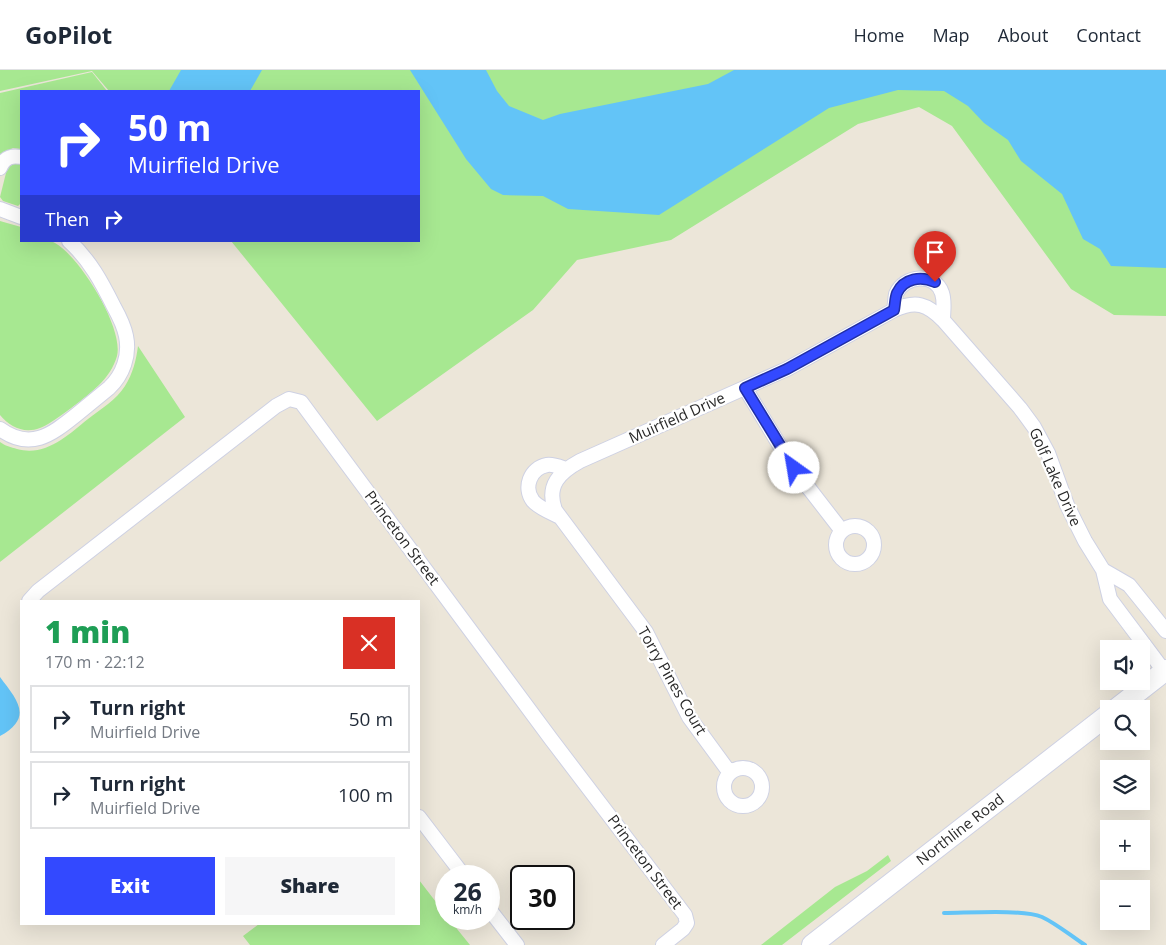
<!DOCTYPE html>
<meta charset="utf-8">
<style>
body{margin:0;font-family:"Open Sans",sans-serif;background:#f6f6f7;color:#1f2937;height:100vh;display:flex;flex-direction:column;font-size:19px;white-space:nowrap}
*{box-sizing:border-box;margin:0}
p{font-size:16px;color:#747a83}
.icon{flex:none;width:28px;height:28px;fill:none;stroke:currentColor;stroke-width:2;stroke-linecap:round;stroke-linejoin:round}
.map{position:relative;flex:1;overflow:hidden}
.drawer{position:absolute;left:20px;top:530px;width:400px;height:325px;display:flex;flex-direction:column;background:#fff;border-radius:0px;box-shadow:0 5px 20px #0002}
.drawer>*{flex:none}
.banner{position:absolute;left:20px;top:20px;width:400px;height:152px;border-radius:0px;box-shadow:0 5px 20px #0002;background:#3349ff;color:#fff;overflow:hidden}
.tools{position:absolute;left:1100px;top:570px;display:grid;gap:10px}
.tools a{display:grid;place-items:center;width:50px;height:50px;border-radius:0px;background:#fff;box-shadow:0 5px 20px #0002;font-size:25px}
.speed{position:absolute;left:435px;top:795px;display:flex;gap:10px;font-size:25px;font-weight:700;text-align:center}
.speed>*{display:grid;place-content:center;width:65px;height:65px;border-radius:50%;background:#fff;box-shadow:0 5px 20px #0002;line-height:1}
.speed small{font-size:12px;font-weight:400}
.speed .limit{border:2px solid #111;border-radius:8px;background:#fff;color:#111}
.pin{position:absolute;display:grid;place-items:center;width:42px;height:42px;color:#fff;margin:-51px -21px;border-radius:50% 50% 50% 0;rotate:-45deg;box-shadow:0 0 5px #0007}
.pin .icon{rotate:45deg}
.me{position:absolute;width:55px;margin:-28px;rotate:328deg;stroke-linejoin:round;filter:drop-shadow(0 0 4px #0008)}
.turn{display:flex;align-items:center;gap:18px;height:105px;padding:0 25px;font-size:22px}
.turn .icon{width:65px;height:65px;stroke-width:2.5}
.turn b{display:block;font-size:35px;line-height:42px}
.then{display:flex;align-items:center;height:48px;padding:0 25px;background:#0003;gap:10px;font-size:19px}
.round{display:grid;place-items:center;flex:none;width:52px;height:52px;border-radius:0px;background:#f6f6f7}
.headline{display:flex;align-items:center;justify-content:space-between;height:85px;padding:0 25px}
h1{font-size:30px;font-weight:800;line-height:38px;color:#1e9e55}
.button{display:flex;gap:10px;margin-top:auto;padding:10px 25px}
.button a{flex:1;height:58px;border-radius:0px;background:#3349ff;color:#fff;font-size:20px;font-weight:800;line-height:58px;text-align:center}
.button a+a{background:#f6f6f7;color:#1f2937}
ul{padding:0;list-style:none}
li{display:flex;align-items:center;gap:15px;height:68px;margin:0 10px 8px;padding:0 15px;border:2px solid #e0e1e3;border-radius:0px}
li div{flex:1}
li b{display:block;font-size:19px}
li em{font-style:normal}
header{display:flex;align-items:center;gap:30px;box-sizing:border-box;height:70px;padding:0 25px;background:#fff;border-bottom:1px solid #e0e1e3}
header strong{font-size:24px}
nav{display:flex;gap:28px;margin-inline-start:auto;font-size:18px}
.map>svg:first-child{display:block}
.green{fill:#a7e891}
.water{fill:#63c4f7}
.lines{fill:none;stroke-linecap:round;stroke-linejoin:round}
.stream{stroke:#63c4f7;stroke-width:4}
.street-casing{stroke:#ced1e3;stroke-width:16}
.secondary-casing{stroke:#ced1e3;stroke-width:22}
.street{stroke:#fff;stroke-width:14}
.secondary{stroke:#fff;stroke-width:20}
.route-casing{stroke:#212fa6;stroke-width:12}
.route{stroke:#3349ff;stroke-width:9}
.labels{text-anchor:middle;stroke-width:4.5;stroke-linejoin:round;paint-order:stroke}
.street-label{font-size:15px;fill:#292929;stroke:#fff}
</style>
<header>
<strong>GoPilot</strong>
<nav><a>Home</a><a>Map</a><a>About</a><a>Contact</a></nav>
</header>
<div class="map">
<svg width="1166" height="875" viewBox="0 0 1166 875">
<rect width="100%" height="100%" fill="#ece6d9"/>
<path class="green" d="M0,0h1166v246l-52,-1 -43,-26 -119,-163 -33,-19 -61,17 -187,116 -94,20 -44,50 -156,111 -146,-180h188v-150h-310l-17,-20 -92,20z
M92,2l15,19h-86v58l-8,-1 -13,7v-62z
M16,93l5,1v39l-3,3 -15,-5 -3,-4 7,-28 3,-3z
M0,151l21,6v14c8,0 28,-2 34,2 25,14 69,85 62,113 -3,11 -10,21 -18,29 -10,10 -47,39 -59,43 -16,6 -30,-1 -40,-13z
M138,276l47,71 -185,145v-120c5,4 11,5 17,7 29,8 51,-14 71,-30 13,-10 28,-19 37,-33 8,-13 11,-25 13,-40z
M888,785l3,6 -109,84h-21l74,-58 32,-16z
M419,810l27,35v4h3l21,26h-220l-7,-9 16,-12h160z"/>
<path class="water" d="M181,0h81l-12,21h-81z
M410,0h76l11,21 12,15 34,14 17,-6 148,-30 26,-14h432v198l-55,-2 -11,-17 -17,-10 -21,-45 -41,-33 -13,-21 -24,-17 -16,-17 -24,-15 -46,-1 -69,18 -170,107 -91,-6 -25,-13 -40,-1 -12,-6 -25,-30z
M0,607c17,23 34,40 0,59z"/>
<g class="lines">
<path class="stream" d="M944,843c24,0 78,-4 98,4 15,7 29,19 43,28"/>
<defs>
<path id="street" d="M0,98c4,-10 11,-13 21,-11
M0,139l21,8
M894,240c1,-5 1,-11 2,-16 8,-19 39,-22 46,-1 3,9 1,18 1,27
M745,318l49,81 48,62
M0,359c30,22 51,6 76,-14 11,-9 22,-18 33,-27 14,-13 21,-33 17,-52 -2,-10 -7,-20 -12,-29 -12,-24 -24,-47 -45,-66
M560,447c-8,-4 -21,-9 -27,-16 -10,-13 -3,-33 14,-36 6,-1 13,2 19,4
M836 475a19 19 0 1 1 38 0a19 19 0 1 1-38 0Z
M29,531l9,-10 238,-185 13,-7 12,3 250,337 134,176 2,8 -4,6 -20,16
M1164,601l-54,-72 -7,-29 26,15 37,46
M724 717a19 19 0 1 1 38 0a19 19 0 1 1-38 0Z
M730,703l-41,-56 -43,-85 -91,-122c-9,-25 5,-38 25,-49l207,-92 107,-59c22,-10 33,-6 49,10l77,88 14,19 14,26 19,52 18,36 18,29
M419,747l45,59
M489,839l28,36"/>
<g id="secondary">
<path d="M1116,639l50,-39"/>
<path id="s1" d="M812,875l297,-231"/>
</g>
</defs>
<use href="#street" class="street-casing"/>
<use href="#secondary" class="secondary-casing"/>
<use href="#street" class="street"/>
<use href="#secondary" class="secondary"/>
</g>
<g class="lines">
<defs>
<path id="route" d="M794,398l-49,-80 42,-19 107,-59c1,-5 1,-12 3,-17 7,-15 24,-17 38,-11"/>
</defs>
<use href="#route" class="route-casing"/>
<use href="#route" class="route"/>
</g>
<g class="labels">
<g class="street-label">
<text transform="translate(677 348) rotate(-24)" y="5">Muirfield Drive</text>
<text transform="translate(1055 407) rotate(66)" y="5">Golf Lake Drive</text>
<text transform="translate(402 468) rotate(53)" y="5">Princeton Street</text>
<text transform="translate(672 611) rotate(60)" y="5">Torry Pines Court</text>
<text dy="5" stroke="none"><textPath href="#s1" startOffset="188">Northline Road</textPath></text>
<text transform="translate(645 792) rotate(53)" y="5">Princeton Street</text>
</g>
</g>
</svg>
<div class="tools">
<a><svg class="icon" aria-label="sound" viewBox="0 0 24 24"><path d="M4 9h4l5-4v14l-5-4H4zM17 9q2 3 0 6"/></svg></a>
<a><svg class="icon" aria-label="search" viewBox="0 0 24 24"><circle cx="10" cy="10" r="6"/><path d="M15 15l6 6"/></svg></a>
<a><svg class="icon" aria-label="layers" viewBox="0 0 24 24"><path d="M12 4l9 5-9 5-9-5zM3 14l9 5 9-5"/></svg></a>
<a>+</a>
<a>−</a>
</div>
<div class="speed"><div>26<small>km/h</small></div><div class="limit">30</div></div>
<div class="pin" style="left:935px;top:212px;background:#d93025"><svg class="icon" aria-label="arrive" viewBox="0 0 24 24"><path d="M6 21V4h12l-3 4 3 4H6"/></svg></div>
<svg class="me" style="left:794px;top:398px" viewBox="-20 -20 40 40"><circle r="19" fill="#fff"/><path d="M0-13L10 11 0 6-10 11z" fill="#3349ff"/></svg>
<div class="banner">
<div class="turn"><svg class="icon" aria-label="right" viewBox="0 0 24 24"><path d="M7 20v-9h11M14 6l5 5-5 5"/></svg><div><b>50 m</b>Muirfield Drive</div></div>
<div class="then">Then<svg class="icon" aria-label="right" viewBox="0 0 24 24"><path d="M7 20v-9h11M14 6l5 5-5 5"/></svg></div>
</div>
<section class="drawer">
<div class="headline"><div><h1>1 min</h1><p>170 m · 22:12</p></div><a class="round" style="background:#d93025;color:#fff"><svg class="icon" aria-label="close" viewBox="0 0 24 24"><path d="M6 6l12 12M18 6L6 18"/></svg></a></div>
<ul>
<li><svg class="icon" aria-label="right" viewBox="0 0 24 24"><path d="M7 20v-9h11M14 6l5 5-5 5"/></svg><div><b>Turn right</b><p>Muirfield Drive</p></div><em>50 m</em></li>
<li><svg class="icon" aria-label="right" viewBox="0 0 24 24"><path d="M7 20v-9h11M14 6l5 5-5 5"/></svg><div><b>Turn right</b><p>Muirfield Drive</p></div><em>100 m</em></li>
</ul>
<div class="button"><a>Exit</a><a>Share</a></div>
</section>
</div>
